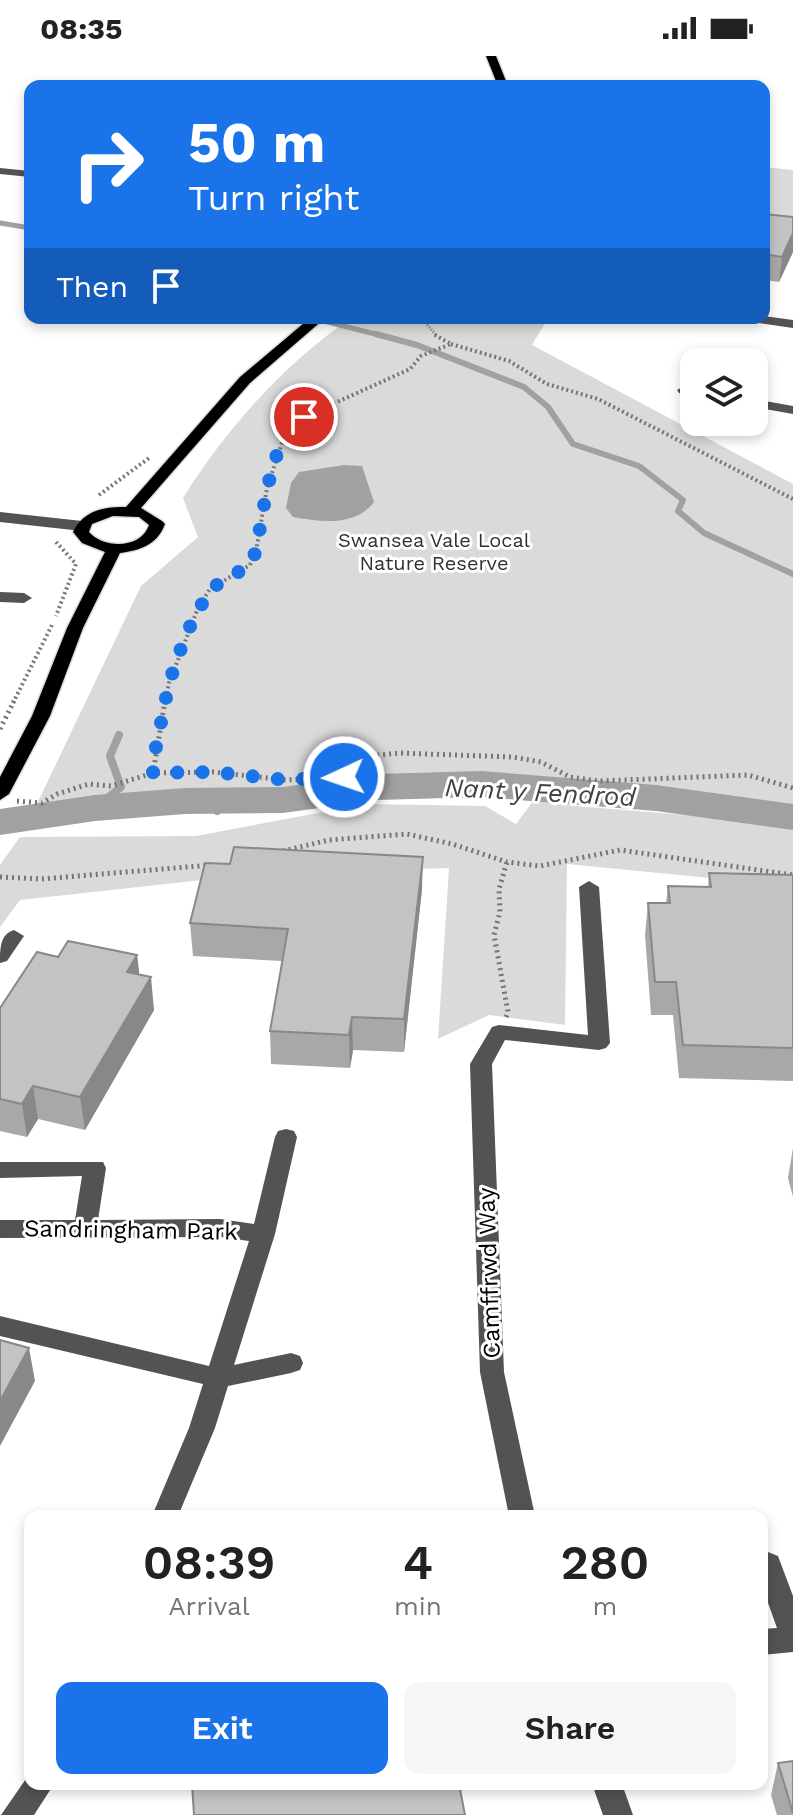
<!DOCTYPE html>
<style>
body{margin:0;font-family:"Work Sans",sans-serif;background:#f6f6f6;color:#222;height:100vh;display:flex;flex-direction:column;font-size:30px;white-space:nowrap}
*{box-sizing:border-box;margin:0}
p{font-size:26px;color:#767676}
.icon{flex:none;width:44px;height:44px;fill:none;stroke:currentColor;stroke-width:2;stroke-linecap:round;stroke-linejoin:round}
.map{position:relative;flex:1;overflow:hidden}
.panel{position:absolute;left:24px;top:1454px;width:744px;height:280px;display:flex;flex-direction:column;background:#fff;border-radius:16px;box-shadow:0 4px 12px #0003}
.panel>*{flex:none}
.banner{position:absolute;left:24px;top:24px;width:746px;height:244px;border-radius:16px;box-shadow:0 4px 12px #0003;background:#1a73e8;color:#fff;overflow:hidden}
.fabs{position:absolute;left:680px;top:292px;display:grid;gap:16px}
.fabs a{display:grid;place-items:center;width:88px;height:88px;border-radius:16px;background:#fff;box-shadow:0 4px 12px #0003;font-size:40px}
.pin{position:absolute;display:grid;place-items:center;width:68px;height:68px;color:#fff;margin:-34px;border:4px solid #fff;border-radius:50%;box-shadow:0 2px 8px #0007}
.me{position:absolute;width:88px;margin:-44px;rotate:267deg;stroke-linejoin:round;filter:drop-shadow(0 0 6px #0008)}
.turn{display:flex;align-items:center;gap:28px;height:168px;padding:0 32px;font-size:36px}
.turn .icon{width:104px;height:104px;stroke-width:2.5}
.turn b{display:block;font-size:56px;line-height:68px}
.then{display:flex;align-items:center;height:76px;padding:0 32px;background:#0003;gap:16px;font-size:30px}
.eta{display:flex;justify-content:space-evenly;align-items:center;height:136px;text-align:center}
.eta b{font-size:48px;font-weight:600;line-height:56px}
.cta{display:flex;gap:16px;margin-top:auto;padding:16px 32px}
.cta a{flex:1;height:92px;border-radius:16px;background:#1a73e8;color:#fff;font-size:32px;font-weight:600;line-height:92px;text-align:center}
.cta a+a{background:#f6f6f6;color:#222}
.status{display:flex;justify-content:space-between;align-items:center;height:56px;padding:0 40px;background:#fff;direction:ltr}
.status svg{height:22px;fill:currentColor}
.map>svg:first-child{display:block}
.green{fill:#dadada}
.water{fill:#a1a1a1}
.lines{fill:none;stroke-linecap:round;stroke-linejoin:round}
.stream-far2{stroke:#a1a1a1;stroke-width:5}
.stream-far1{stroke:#a1a1a1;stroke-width:6}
.stream{stroke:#a1a1a1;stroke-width:8}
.river{fill:#a1a1a1;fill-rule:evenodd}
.major-casing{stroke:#dbdbdb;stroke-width:3}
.path-far2{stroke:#757575;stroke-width:3;stroke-dasharray:1 2;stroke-linecap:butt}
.path-far1{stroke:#757575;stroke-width:4;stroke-dasharray:2 3;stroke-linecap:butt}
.path{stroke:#757575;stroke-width:5;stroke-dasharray:2 4;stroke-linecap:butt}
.minor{fill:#535353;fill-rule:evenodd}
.major{fill:#000;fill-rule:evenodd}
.wall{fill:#a8a8a8}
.shaded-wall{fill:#888}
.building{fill:#c3c3c3;stroke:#888;stroke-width:2}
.route{stroke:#1a73e8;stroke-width:14;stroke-dasharray:0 25.2}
.labels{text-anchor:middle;stroke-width:6;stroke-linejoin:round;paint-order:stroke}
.far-park-label{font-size:20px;fill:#313131;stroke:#fff}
.street-label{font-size:24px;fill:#000;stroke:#fff}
.water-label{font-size:26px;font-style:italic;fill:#424242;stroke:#fff}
</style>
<div class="status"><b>08:35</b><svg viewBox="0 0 49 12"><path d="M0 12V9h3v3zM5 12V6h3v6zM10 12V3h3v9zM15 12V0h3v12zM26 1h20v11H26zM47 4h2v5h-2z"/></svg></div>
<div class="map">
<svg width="793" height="1759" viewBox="0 0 793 1759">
<rect width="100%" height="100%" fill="#fff"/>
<path class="green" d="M764,111l29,3v63l-29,-4z
M351,262h197l-16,27 261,139v330l-235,-28 -131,-5 -91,5 -61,9 -85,2 -156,13 107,-224 57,-49 -15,-39c43,-69 101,-134 168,-180z
M537,740l39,10 217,18v62l-226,-22 -2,161 -76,-10 -51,24 11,-171 -201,7 -228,25 -20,27v-62l20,-28 176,-1 170,-32 119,2 31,18z"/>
<path class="water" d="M344,409l18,1 12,36c-19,25 -53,20 -81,15l-7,-9 5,-25 8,-11z"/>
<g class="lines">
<path class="stream-far2" d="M0,167l30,5
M312,262l71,18"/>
<path class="stream-far1" d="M376,278l41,11 107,42 24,20 25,37 66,22 44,34 -5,11 26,22 89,41"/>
<path class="stream" d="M95,752l26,-21 -11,-31 9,-21
M217,755l5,-9"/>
<path class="river" d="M481,715l175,14 137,19v26l-137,-19 -175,-14 -103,3 -95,13 -98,1 -90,7 -95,14v-26l95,-14 90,-7 98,-1 95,-13z"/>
<defs>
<path id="major" d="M486,0h10l12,30h-10z
M310,262h15l-75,65 -109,125 21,13 3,3c-8,21 -24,26 -45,29l-37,75 -33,88 -41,78 -9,6v-23l32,-61 35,-88 38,-76 -23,-9 -9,-11c10,-21 31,-26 53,-25l114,-130zM113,460l26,1 10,8c-8,24 -45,24 -60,7l3,-8z"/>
</defs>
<use href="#major" class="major-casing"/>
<path class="path-far2" d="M421,262l16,18"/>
<path class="path-far1" d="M451,288l58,17 38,23 51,15 195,100
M99,439l50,-37
M56,486l20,22 -20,52
M13,647l39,-78
M165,647l4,-20 29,-75 12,-19 40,-24 6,-14 11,-63 20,-60 17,-11 106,-48 11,-13 30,-12 -18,-10"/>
<path class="path" d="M165,645l-12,72 60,-1 73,8 58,-3 10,-13 16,-8 29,-3 113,4 29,5 29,15 28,4 150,-6 45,13
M0,673l14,-28
M17,745l25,2 15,-9 32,-10 22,2 42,-13
M283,795l46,-11 78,-6 45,10 55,18 33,4 80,-16 173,25
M0,821l41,2 170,-14
M506,961l2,-5 -14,-77 6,-23 -1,-23 8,-27"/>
<path class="minor" d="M0,112l30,3v6l-30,-3z
M764,260l29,4v8l-41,-6 -7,-4z
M684,330l10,2v8l-15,-3 -2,-3z
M754,343l39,7v8l-39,-7z
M0,456l82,9 8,5 -8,5 -82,-9z
M0,536l24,1 8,5 -8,5 -24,-1z
M589,825l10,6 11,156 -4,5 -7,2 -94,-10 -13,24 12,308 31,144h-26l-29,-144 -10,-308 22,-37 7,-2 89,10 -9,-148z
M14,874l10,6 -17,25 -7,2c0,-14 0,-29 14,-33z
M286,1073l8,2 3,6 -22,97 -41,131 57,-12 9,3 3,7 -3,7 -9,3 -63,13 -13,42 -37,88h-26l37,-88 14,-44 -203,-48v-20l209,50 40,-125 -29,-4 -220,1v-18h75l7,-44 -82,2v-16h103l3,6 -8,52 122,-1 34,5 21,-87 3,-6z
M768,1496l10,4 15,40v56l-31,3v-26l15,-1 -15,-42v-32z
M30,1717v11h24l-20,31h-33z
M592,1728h30l11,31h-30z"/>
<use href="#major" class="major"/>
</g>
<path class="wall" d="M764,158l29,3v35l-14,30 -15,-2z
M709,817l84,2v206l-114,-3 -6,-63h-22l-6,-80 3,-32h18l2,-17 40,1z
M422,833l-18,163 -51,-2 -3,18 -79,-4 -1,-33 12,-70 -89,-5 -3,-33z
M137,899l2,19 15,36 -69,120 -47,-11 -11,18 -27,-6v-123l58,-51z
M793,1092v49l-5,-19z
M793,1705v54h-16l-6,-20 7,-32z"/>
<path class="shaded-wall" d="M793,177v19l-14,30 3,-25z
M423,801l-1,32 -18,163v-33z
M137,899l4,33 -14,-16z
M151,921l3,33 -69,120 -5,-33z
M352,961l1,33 -3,18 -1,-33z
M33,1030l5,33 -11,18 -5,-33z
M29,1292l6,33 -35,65v-45z"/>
<path class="building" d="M764,158l29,3v16l-11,24 -18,-3z
M234,791l189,10 -19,162 -52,-2 -3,18 -79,-4 18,-102 -98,-6 15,-60 25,1z
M709,817l84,2v173l-110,-3 -7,-63h-21l-7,-79h22l-2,-17 43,1z
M68,885l69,14 -10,17 24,5 -71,120 -47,-11 -11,18 -22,-5v-91l37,-56 21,5z
M0,1284l29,8 -29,53z
M793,1705v52l-15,-50z
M192,1728h267l6,31h-271z"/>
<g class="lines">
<path class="route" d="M304,361l-17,11 -5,9 -15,51 -11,63 -6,14 -40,24 -24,45 -17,49 -16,79v11l60,-1 73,8 58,-3"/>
</g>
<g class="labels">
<g class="far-park-label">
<text x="434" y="491">Swansea Vale Local<tspan x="434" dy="23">Nature Reserve</tspan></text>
</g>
<g class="street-label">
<text transform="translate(131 1174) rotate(1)" y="8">Sandringham Park</text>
<text transform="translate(489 1217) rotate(-92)" y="8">Camffrwd Way</text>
</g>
<g class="water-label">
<text transform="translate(540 736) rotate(3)" y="9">Nant y Fendrod</text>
</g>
</g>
</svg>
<div class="fabs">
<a><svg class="icon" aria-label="layers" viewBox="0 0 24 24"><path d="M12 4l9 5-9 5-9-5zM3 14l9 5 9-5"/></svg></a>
</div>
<div class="pin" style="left:304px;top:361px;background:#d93025"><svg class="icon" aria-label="arrive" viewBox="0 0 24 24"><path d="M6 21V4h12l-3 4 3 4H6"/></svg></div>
<svg class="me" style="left:344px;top:721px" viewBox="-20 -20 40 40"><circle r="17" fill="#1a73e8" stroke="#fff" stroke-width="3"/><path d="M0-11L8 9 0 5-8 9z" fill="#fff"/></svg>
<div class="banner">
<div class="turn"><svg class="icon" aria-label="right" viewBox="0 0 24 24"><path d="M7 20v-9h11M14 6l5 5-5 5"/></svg><div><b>50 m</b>Turn right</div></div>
<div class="then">Then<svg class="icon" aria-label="arrive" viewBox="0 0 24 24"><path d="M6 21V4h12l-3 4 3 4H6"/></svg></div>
</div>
<section class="panel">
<div class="eta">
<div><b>08:39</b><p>Arrival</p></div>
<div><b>4</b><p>min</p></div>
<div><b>280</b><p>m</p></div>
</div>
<div class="cta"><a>Exit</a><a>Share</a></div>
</section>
</div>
